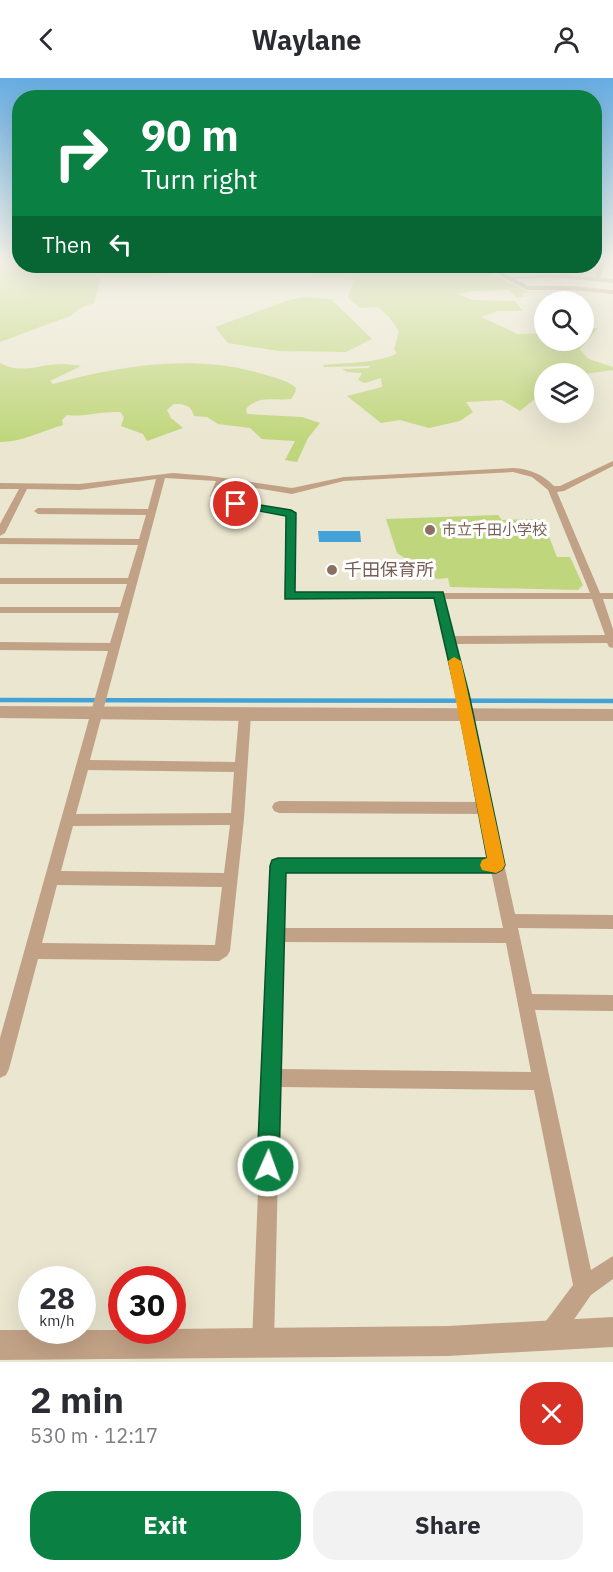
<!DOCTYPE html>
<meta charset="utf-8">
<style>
body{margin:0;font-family:"IBM Plex Sans","Noto Sans JP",sans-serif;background:#f2f2f3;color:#2b2b33;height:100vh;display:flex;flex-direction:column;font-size:22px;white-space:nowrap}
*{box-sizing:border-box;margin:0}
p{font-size:20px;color:#7c7c81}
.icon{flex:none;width:33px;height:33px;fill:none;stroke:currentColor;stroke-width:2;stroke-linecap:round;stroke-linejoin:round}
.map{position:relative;height:1284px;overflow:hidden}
.panel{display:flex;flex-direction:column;background:#fff;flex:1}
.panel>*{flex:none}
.hud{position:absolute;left:12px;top:12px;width:590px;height:183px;border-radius:24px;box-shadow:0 6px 24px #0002;background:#0b8043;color:#fff;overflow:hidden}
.controls{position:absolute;left:534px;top:213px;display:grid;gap:12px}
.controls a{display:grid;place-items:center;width:60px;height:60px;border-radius:50%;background:#fff;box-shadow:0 6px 24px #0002;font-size:30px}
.speed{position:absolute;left:18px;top:1188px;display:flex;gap:12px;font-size:30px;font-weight:700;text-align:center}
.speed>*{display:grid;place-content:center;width:78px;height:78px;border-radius:50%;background:#fff;box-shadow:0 6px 24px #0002;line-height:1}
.speed small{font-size:15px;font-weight:400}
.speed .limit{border:9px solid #d22;background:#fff;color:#111}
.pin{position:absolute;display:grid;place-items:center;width:51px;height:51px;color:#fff;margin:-26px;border:3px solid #fff;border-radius:50%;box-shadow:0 2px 6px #0007}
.me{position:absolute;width:66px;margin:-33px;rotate:2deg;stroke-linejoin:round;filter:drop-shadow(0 0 4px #0008)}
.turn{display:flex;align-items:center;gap:21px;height:126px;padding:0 30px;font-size:27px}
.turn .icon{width:78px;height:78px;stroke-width:2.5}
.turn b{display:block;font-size:42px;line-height:51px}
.then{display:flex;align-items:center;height:57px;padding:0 30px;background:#0003;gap:12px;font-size:22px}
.round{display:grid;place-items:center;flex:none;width:63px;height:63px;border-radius:24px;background:#f2f2f3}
.head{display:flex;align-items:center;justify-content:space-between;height:102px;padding:0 30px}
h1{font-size:36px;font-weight:800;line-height:45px}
.button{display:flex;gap:12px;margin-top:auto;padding:12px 30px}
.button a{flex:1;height:69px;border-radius:24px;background:#0b8043;color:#fff;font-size:24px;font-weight:800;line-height:69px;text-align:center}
.button a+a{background:#f2f2f3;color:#2b2b33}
header{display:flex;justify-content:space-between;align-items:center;height:78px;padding:0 30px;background:#fff;font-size:27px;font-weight:800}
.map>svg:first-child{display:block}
.green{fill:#c0d67c}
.water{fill:#43a3d8}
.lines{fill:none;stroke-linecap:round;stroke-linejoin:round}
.stream{stroke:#43a3d8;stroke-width:4.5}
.minor{fill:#c2a287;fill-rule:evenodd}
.tertiary{fill:#c2a287;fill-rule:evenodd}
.route{fill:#0b8043;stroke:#07532c;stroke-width:1.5}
.slow{fill:#f59e0b}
.education-dot{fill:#8d6e63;stroke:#fff;stroke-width:2}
.labels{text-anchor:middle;stroke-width:6;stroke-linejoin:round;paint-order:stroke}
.far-education-label{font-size:15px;fill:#785e54;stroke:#fff;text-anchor:start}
.education-label{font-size:18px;fill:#785e54;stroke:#fff;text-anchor:start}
</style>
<header><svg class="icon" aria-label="back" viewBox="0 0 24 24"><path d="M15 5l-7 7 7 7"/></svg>Waylane<svg class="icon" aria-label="person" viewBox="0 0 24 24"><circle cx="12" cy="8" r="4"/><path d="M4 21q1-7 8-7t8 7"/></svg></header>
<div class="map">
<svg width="613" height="1284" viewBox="0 0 613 1284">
<rect width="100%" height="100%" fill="#eae6d0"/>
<path class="green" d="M14,182h5l1,6h173l-36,11 -56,1 -7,25 -13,5 -11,8 -70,26v-77z
M299,188h144l27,4h14l45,22 -6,1 -1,4 -5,1 -8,-8 -37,1 -14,3 15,6 42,1 8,10h-25l-17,6 37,17 26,-1v7h40v-11l14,-1 -18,22 9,9 24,8v3l-29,4h-40v23l-8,1 -16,13 -18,-11 -36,2 7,10 -13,9 -31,7 -29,-8 -19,3 -34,-27 35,-9 -1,-9 -16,5 -7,-3 4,-7 -15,-1 -5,-3 26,-1 3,-2 -47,1 -1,-2c19,-2 59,-2 74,-12l-3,-4 5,-18 -10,-14 -11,-10 -18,1 -12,-10 6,-19 -40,-2z
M304,219l27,2 41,40 -26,13 -67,-1 -51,-8 -13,-16 71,-26z
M0,285c22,12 39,1 62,1 6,0 13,1 19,2l-31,15 3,3c68,-19 145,-31 213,-9 10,3 23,6 30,13l-1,5 -4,6c-16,2 -33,-4 -45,10l1,5 55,3 18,6 -12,15 -11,24 -12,-2 10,-19 -33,-2 -12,-11 -32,-4 -11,-7 -13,-1c-3,-11 -9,-12 -20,-12l-7,6 4,8 12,10 -36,13 -4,-7 -22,-8 3,-9 -4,-5c-19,-1 -36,5 -53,3l-5,5 1,5c-22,6 -40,17 -63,17z
M498,437l4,5 40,-1 15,38h13l13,28 -5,5 -128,-3 -2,-9 -11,1 -40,-26 -11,-34z"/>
<path class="water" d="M318,453h42l1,11h-42z"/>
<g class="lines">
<path class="stream" d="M0,622l613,1"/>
<path class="minor" d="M601,182h5l-6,18 13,1v4l-49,-5 -49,1 13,7h44l41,4v4l-41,-4h-45l-44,-24h6l21,11 54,-3 31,4z
M613,383v5l-49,25 -7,1 43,101h13v6h-10l10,30v19l-4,-1 -2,-4 -151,1 59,270 98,1v14l-95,-1 14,66 81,1v16l-78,-1 56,260 22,-14v23l-22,16 -32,46 -8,3 -8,-3 -3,-8 3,-8 30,-40 -39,-195 -254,-3 -6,256 -3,8 -8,3 -8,-3 -3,-8 19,-478 2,-5 5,-1h211l-9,-45 -201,-1 -5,-2 -2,-4 2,-4 5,-2 199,1 -43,-203 -150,-1 -1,-2 3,-81 -72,-13 -5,-6 6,-15 -51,-3 -75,282 145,2 4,-47 6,-5 4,2 2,3 -7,104 -14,132 -3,5 -8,5 -181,-2 -29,110 -3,6 -6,3v-40l108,-387 -108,-1v-8l110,1 9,-30h-119v-6h120l7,-23h-127v-6h128l10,-33 -138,-1v-6l139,1 7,-24 -108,-1 -4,-3 4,-3 110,1 8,-30 -76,11 -53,-1 -22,44 -5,3v-12l19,-35h-19v-6l80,1 93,-11 37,3 82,12 52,-11 169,-9c17,1 29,6 41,18h6zM513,394l19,5 16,13 42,103h-296v-82l-73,-13 -3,-2 6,-13 68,11 52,-13zM445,521h147l13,36 -151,1zM88,692l146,2 -3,41 -155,1zM230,747l-6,48 -163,-2 12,-45zM285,793h206l12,57h-219zM57,807l165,2 -7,58 -173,-2zM283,864l223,1 25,129 -251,-3z"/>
<path class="tertiary" d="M0,628l613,3v12h-368l-245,-3z
M613,1239v30l-165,9 -448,4v-30h172v-1l276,-3z"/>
</g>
<linearGradient id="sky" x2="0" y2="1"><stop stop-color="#66ade2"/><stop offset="0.5" stop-color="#f6f4ea"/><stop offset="1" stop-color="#f6f4ea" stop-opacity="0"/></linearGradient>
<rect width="613" height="362" fill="url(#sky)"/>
<path class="route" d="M236,423l55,9 5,3 -1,79h148l26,102 36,171 -3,5 -6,3h-210l-7,293 -3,8 -8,3 -7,-3 -4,-8 13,-300 2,-6 6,-2h209l-31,-164 -22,-96 -149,1 1,-83 -53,-10 -2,-2z"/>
<path class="slow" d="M454,579l7,4 44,204 -3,5 -6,3 -14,-3 -2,-5 2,-5 5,-2 -39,-197z"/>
<g class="education-dot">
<circle cx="430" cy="452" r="6"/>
<circle cx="332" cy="492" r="6"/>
</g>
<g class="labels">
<g class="far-education-label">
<text x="442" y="457">市立千田小学校</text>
</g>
<g class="education-label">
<text x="344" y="498">千田保育所</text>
</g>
</g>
</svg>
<div class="controls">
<a><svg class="icon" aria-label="search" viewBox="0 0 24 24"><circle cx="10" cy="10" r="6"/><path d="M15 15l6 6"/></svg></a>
<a><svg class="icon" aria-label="layers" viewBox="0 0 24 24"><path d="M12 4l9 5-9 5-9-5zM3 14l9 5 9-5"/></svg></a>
</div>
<div class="speed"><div>28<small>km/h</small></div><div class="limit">30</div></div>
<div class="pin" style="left:236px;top:426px;background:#d93025"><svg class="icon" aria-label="arrive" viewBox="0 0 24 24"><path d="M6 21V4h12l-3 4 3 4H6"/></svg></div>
<svg class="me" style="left:268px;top:1088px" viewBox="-20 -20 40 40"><circle r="17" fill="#0b8043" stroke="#fff" stroke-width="3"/><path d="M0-11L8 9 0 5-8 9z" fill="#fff"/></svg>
<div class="hud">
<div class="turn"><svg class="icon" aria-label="right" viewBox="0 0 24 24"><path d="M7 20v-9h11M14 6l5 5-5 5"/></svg><div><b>90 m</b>Turn right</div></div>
<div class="then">Then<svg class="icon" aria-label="left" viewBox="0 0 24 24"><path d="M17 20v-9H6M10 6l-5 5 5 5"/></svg></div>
</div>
</div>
<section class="panel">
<div class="head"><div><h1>2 min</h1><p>530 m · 12:17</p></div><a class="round" style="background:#d93025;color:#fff"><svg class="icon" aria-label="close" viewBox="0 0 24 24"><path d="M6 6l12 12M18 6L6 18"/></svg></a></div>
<div class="button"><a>Exit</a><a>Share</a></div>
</section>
